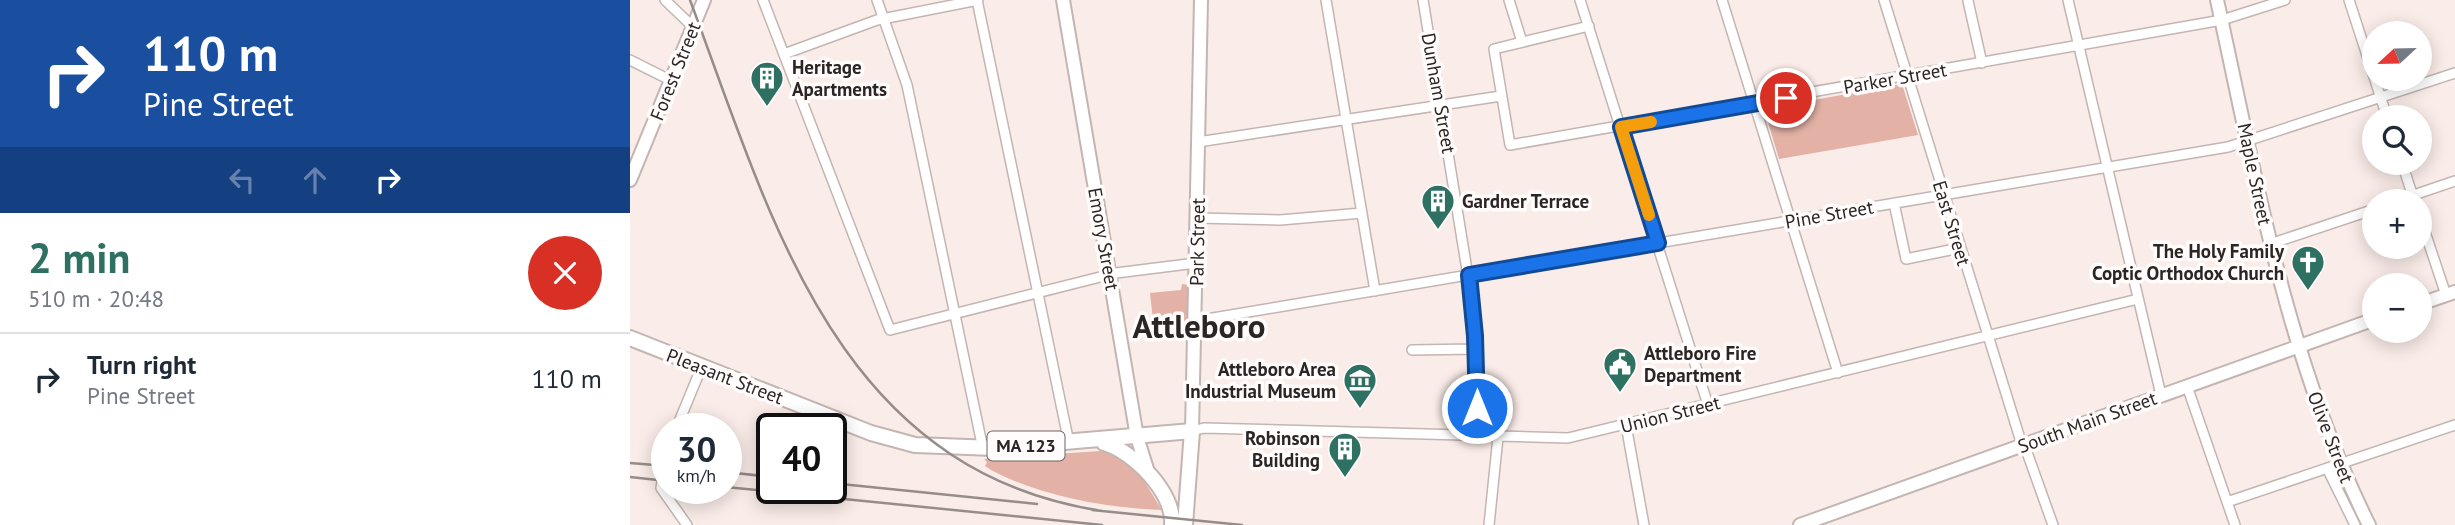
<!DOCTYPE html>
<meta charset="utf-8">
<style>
body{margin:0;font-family:"PT Sans",sans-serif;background:#f6f6f7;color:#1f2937;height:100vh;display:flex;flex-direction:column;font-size:26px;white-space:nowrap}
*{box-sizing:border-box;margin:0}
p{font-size:23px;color:#747a83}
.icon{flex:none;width:38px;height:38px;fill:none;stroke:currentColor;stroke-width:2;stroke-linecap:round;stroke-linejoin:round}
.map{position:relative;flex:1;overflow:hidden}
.details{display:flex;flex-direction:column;background:#fff;width:630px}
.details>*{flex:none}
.hud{background:#1a4fa0;color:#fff;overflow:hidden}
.needle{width:46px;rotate:248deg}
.buttons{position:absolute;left:1732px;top:21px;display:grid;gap:14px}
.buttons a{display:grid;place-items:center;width:70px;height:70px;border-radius:50%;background:#fff;box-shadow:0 4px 18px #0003;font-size:35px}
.speed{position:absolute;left:21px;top:413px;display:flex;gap:14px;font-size:35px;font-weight:700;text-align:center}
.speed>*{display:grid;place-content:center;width:91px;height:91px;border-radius:50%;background:#fff;box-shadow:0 4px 18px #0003;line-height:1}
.speed small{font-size:18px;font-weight:400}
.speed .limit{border:4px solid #111;border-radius:10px;background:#fff;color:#111}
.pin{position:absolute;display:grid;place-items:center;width:60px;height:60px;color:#fff;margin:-30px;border:4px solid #fff;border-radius:50%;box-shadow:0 2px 7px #0007}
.me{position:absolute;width:77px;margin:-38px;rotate:0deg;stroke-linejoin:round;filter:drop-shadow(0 0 5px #0008)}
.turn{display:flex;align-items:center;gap:24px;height:147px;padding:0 28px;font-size:32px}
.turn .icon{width:91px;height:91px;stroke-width:2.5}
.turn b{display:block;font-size:49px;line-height:60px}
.lanes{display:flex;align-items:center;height:66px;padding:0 28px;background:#0003;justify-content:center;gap:35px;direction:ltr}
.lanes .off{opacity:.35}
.round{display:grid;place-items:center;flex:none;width:74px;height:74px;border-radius:37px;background:#f6f6f7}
.overview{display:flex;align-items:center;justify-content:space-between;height:119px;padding:0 28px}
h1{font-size:42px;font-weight:800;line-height:52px;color:#2e7162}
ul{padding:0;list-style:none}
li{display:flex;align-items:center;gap:21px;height:91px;padding:0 28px;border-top:2px solid #e0e1e3}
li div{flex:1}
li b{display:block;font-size:26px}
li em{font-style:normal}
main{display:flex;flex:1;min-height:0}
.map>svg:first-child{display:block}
.green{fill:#e3b1a5}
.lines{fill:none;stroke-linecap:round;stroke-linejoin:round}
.minor-casing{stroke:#c3b5b1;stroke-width:12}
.major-casing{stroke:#c3b5b1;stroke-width:16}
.highway-casing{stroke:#c3b5b1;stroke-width:18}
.minor{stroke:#fff;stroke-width:9}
.major{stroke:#fff;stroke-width:12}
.highway{stroke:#fff;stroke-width:14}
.rail{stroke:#968c89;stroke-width:2.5}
.route-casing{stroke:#114b97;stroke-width:18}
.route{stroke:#1a73e8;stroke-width:12}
.slow{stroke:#f59e0b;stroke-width:12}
.labels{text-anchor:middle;stroke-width:7;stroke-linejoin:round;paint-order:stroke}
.shield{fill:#fffcfb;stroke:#6b6665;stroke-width:2}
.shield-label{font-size:18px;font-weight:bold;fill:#2b2625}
.poi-label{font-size:19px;font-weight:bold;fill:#2b2625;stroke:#fffcfb;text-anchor:start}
.street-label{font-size:19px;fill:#2b2625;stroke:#fffcfb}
.town-label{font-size:33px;font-weight:bold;fill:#2b2625;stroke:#fffcfb}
</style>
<main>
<section class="details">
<div class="hud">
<div class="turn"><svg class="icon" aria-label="right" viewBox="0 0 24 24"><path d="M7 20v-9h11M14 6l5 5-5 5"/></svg><div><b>110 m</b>Pine Street</div></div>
<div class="lanes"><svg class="icon off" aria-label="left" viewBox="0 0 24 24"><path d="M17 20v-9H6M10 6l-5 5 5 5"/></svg><svg class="icon off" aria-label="ahead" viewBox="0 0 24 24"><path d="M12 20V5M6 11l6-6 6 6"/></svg><svg class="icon" aria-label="right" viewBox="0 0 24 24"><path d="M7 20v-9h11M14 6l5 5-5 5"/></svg></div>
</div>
<div class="overview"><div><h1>2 min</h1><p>510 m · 20:48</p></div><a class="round" style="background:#d93025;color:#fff"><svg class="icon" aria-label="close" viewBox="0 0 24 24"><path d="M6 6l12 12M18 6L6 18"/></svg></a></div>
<ul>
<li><svg class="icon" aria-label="right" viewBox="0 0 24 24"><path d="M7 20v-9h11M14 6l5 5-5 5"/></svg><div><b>Turn right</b><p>Pine Street</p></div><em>110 m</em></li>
</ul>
</section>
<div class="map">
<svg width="1825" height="525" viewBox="0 0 1825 525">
<rect width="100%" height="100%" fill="#faece8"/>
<path class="green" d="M1272,84l16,51 -139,24 -15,-50z
M552,284l7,1 -1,36 -7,1 -5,6h-22l-4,-35 31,-3z
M470,451c33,3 46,34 62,59 -56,-2 -122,-14 -171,-40l-6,-4 2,-4 -3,-3z"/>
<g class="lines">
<defs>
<path id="minor" d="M35,0l27,26
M133,0l127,330 226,-57 80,-10
M247,0l30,85 76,364
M347,0l92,443
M696,0l49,291
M793,0l51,313 2,123
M879,0l13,42
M950,0l128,405
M1092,0l116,373
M1254,0l138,445
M1438,0l93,395
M1719,0l38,117
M1338,1l14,62
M959,26l-95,23 16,96 712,-125 63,-20
M154,54l93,-34 101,-20
M0,60l40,20
M568,142l303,-46
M1772,163l12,37
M1766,201l59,-20
M1264,203l12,56 54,-11
M1790,217l26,78
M567,218l83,2 82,-7
M1640,244l105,-35
M565,321l1033,-174 227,-74
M782,350l64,-1
M1557,386l48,139
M996,425l18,100
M46,429l26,-63
M562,431l12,-3 364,10 570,-139
M1394,444l29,81
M37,452l-6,36 26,37
M1697,468l28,57
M1597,502l228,-77
M859,525l9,-88"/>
<path id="major" d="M433,0l74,437 11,35
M1587,0c39,178 70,361 152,525
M0,180l74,-180
M1790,304l35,-12
M562,431l9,-431
M1170,525l575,-206"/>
<path id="highway" d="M0,338l241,95 44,12 79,3 198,-17 -7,94
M474,443c29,8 71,50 68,82"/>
</defs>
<use href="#minor" class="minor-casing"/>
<use href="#major" class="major-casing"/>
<use href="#highway" class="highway-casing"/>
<use href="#minor" class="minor"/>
<use href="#major" class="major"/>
<use href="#highway" class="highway"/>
<path class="rail" d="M60,0c81,216 145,470 412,511
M0,463l37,3
M96,472l46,5
M0,477l37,4
M201,483l206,21
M96,487l376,38
M462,510l150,15"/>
</g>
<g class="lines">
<defs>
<path id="route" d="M847,408l-2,-72 -6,-61 189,-32 -37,-116 165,-29"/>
</defs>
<use href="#route" class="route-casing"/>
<use href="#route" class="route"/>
<path class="slow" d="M1019,215l-28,-88 30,-5"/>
</g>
<defs>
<symbol id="building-pin" viewBox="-11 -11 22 30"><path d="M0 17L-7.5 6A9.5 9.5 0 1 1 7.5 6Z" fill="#2e7162" stroke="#fffcfb"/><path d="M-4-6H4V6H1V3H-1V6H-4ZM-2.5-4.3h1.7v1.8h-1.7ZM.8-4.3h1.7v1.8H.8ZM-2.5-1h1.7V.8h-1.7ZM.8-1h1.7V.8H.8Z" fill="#fff"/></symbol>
<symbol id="church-pin" viewBox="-11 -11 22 30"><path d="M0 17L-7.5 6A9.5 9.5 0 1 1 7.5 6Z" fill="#2e7162" stroke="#fffcfb"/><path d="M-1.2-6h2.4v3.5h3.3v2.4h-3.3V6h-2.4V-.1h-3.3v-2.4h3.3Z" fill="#fff"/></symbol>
<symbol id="civic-pin" viewBox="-11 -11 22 30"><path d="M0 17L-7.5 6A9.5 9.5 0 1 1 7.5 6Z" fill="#2e7162" stroke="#fffcfb"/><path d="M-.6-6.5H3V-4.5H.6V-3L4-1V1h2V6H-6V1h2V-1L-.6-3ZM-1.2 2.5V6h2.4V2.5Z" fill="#fff"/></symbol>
<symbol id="museum-pin" viewBox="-11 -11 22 30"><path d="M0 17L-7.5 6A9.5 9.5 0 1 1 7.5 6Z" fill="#2e7162" stroke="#fffcfb"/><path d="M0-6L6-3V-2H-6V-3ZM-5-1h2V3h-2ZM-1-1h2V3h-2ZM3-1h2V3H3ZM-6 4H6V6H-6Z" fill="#fff"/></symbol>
</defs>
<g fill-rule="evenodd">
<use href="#building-pin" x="118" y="59" width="38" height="52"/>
<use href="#building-pin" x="789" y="182" width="38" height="52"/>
<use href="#church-pin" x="1659" y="243" width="38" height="52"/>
<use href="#civic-pin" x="971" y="345" width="38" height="52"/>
<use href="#museum-pin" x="711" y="361" width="38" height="52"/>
<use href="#building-pin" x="696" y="430" width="38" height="52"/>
</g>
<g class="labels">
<rect class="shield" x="357.5" y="431.5" width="77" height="29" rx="5"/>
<g class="shield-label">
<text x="396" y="452">MA 123</text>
</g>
<g class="poi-label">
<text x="162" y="74">Heritage<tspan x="162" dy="22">Apartments</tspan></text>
<text x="832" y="208">Gardner Terrace</text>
<text x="1654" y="258" text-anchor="end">The Holy Family<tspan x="1654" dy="22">Coptic Orthodox Church</tspan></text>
<text x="1014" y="360">Attleboro Fire<tspan x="1014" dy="22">Department</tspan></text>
<text x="706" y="376" text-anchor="end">Attleboro Area<tspan x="706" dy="22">Industrial Museum</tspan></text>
<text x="690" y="445" text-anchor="end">Robinson<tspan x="690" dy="22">Building</tspan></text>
</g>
<g class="street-label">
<text transform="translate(45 71) rotate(-68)" y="7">Forest Street</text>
<text transform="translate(1265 78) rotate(-10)" y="7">Parker Street</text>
<text transform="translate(809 93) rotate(80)" y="7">Dunham Street</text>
<text transform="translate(1625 174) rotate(78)" y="7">Maple Street</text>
<text transform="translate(1199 214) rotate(-10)" y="7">Pine Street</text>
<text transform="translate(1322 223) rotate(73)" y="7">East Street</text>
<text transform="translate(474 239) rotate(80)" y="7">Emory Street</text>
<text transform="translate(567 242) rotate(-89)" y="7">Park Street</text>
<text transform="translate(95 376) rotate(21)" y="7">Pleasant Street</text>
<text transform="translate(1040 414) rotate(-14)" y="7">Union Street</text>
<text transform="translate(1457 422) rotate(-20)" y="7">South Main Street</text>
<text transform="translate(1701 437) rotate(69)" y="7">Olive Street</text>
</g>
<g class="town-label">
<text x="569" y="338">Attleboro</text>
</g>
</g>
</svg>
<div class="buttons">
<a><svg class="needle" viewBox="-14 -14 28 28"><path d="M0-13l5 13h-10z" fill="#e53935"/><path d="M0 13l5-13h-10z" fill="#747a83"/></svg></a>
<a><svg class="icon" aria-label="search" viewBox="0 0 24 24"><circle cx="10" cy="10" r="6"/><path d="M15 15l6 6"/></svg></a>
<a>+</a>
<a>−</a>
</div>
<div class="speed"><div>30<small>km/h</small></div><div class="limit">40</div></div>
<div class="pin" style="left:1156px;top:98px;background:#d93025"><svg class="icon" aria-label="arrive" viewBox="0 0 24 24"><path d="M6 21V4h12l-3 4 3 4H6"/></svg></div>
<svg class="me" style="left:847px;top:408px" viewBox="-20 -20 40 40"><circle r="17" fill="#1a73e8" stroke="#fff" stroke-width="3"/><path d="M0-11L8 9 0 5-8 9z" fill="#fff"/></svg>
</div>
</main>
